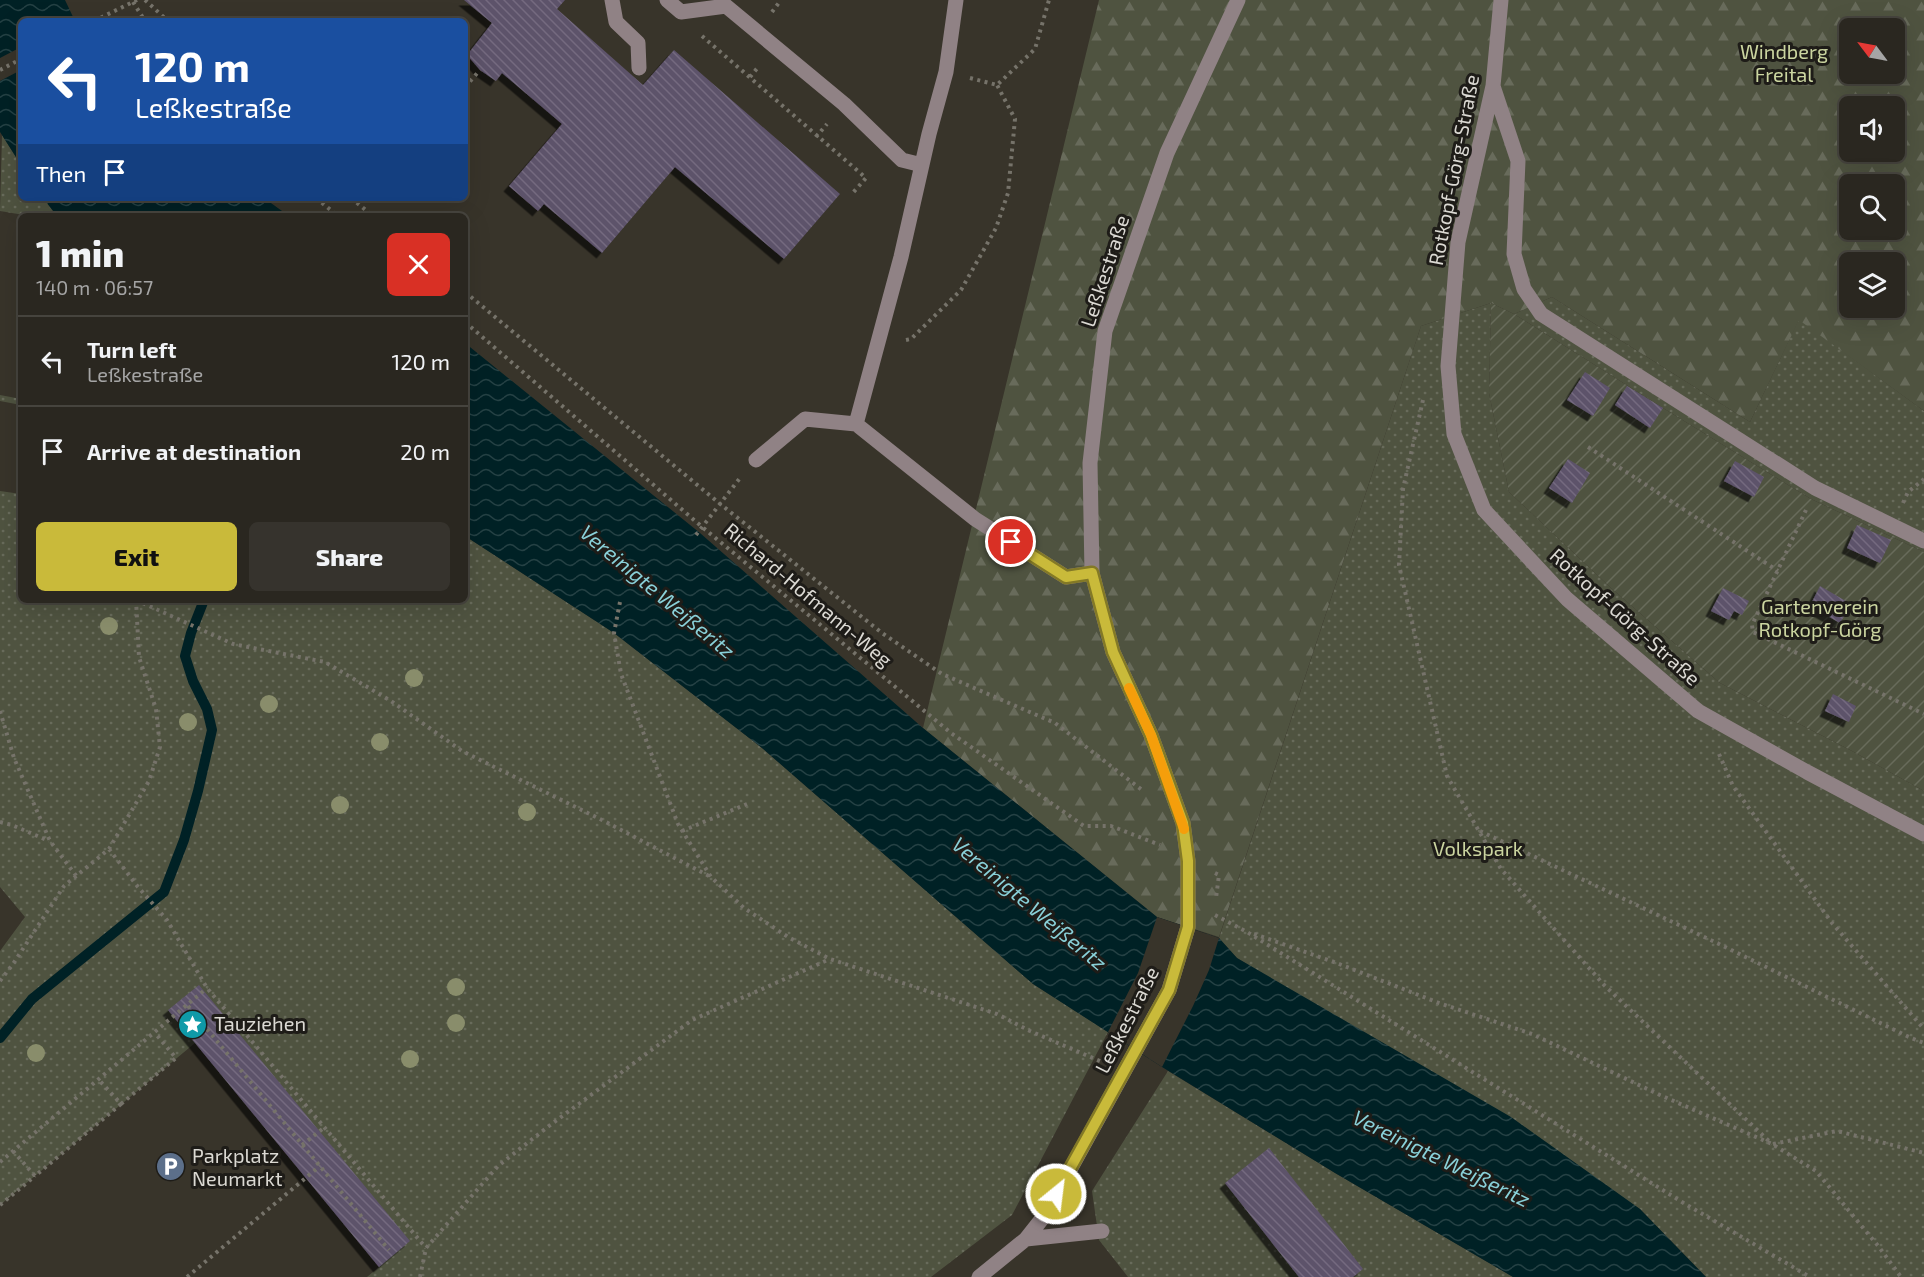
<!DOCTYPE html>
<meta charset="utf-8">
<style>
body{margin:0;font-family:"Exo 2",sans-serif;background:#36332d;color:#f1f3f6;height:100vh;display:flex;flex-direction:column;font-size:22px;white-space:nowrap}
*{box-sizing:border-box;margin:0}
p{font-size:20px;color:#a5a5a5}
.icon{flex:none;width:33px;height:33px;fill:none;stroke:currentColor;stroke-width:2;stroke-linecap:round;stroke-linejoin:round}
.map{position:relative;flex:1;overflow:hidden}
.details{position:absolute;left:18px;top:213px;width:450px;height:390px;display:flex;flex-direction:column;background:#2a2720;border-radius:9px;box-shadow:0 6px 24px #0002,0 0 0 2px #46443e}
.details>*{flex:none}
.hud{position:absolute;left:18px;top:18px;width:450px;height:183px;border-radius:9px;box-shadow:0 6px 24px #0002,0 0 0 2px #46443e;background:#1a4fa0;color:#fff;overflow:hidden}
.needle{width:39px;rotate:302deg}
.tools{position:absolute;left:1839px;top:18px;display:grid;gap:12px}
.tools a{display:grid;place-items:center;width:66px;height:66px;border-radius:9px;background:#2a2720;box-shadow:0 6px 24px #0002,0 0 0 2px #46443e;font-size:30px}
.pin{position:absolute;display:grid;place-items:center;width:51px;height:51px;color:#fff;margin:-26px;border:3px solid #fff;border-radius:50%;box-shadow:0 2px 6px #0007}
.me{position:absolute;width:66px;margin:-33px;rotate:29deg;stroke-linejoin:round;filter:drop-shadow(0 0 4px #0008)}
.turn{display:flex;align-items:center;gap:21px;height:126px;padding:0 18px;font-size:27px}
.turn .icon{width:78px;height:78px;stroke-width:2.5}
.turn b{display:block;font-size:42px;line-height:51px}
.then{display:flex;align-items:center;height:57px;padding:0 18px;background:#0003;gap:12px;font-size:22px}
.round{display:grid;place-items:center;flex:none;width:63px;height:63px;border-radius:9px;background:#36332d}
.overview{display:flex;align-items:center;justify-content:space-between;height:102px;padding:0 18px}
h1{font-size:36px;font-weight:800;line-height:45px}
.action{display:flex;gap:12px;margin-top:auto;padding:12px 18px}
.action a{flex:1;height:69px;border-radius:9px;background:#c9ba3a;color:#111;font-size:24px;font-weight:800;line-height:69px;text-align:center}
.action a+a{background:#36332d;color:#f1f3f6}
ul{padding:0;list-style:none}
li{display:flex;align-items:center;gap:18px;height:90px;padding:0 18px;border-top:2px solid #46443e}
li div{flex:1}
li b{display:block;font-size:22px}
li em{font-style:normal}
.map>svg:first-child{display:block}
.grass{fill:url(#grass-dots)}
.forest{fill:url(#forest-firs);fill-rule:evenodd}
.garden{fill:url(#garden-furrows)}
.water{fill:url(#water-waves)}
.pier{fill:#38342a}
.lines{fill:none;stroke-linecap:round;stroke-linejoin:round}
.stream{stroke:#002125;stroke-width:10}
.building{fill:url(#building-back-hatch);filter:url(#shadow)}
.path{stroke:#76736a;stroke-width:4;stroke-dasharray:3 4.5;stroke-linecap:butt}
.minor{stroke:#908285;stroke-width:15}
.tree{fill:#898d6b}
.route-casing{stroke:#837926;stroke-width:15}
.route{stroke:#c9ba3a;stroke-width:10}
.slow{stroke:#f59e0b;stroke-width:10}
.labels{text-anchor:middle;stroke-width:6;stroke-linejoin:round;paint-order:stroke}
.park-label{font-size:20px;fill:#cbd5a0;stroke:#1e1c18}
.street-label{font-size:20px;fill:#dbd9d3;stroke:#1e1c18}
.poi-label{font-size:20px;fill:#dbd9d3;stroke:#1e1c18;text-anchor:start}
.water-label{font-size:21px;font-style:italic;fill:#89d0d8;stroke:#1e1c18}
</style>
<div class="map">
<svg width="1924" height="1277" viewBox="0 0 1924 1277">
<defs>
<pattern id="grass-dots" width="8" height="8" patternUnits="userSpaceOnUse" patternTransform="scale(1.5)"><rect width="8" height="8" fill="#4f5340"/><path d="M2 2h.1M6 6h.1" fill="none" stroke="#686b5b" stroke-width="1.8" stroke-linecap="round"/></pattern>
<pattern id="forest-firs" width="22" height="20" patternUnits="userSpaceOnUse" patternTransform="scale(1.5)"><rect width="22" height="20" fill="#4f5340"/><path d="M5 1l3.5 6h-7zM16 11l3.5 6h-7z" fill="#686b5b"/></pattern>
<pattern id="garden-furrows" width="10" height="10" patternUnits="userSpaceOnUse" patternTransform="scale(1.5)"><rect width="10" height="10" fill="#4f5340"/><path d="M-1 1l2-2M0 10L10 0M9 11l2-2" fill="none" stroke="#686b5b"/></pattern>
<pattern id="water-waves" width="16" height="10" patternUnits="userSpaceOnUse" patternTransform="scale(1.5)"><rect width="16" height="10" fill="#002125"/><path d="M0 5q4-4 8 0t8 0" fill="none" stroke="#254144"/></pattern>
<pattern id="building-back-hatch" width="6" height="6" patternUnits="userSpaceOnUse" patternTransform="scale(1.5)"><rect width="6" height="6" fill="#5d526b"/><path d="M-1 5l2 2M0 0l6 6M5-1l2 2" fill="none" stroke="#746a7f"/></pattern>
<filter id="shadow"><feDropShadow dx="-5.5" dy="5.5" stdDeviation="0" flood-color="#0009"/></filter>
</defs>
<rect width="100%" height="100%" fill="#38342a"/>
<path class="grass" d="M2,135l19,30v33h22l14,18h-27l-30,-5z
M1552,297l198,125 49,-103 125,92v141l-113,-53 -148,-91 -149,-94z
M1491,303l-2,90 20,99 101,95 110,96 132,68 72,40v486h-218l-66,-68 -403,-251 -18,-20 202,-612z
M0,395l21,4v6l-21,-4z
M0,491l21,3v106h444v-64l149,97 148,115 271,236 75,48 -96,183 -81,62h-564l12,-10 -184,-224 -195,162v-254l25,-34 -25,-30z
M1168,1071l167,102 178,104h-385l-29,-37 -7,-49z"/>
<path class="forest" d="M1099,0h825v411l-125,-91 -49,102 -198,-125 -38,17 -23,-11 -70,23 -202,611 -62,-20 -234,-189zM1850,28h44v46h-44zM1850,106h44v46h-44zM1850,184h44v46h-44zM1850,262h44v46h-44z"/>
<path class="garden" d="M1491,303l23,11 149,94 148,91 113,53v239l-72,-40 -132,-68 -110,-96 -101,-95 -20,-99z"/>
<path class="water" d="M0,0h65l10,21h-54v144l-21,-33z
M43,198h221l25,18h-232z
M465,343l235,190 223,195 234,189 62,21 18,20 274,159 129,92 66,68h-193l-178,-104 -173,-106 -129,-83 -271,-236 -148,-115 -149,-97z"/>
<path class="pier" d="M21,47v23l-21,11v-23z
M1157,917l62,21 -10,32 -16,36 -31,61 -54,-35 30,-59z"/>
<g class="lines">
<path class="stream" d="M0,1038l32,-39 132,-107 20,-52 14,-49 14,-61 -5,-21 -14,-28 -8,-25 6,-23 13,-33"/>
</g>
<path class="building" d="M464,0h101l-8,9 86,76 31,-35 166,144 -56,65 -109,-92 -73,86 -58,-49 -6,7 -29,-25 53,-62 -60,-51 -6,8 -16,-11 -13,-15 25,-32z
M1585,372l25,16 -17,28 -26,-16z
M1627,386l36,22 -13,20 -35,-23z
M1568,459l22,14 -18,30 -23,-15z
M1735,461l29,16 -10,20 -30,-16z
M1857,525l34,15 -11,23 -33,-15z
M1820,586l31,18 -11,19 -30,-17z
M1723,588l26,13 -7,14 -8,-4 -5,9 -18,-9z
M1833,694l23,12 -7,16 -24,-11z
M199,985l211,256 -31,26 -211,-257z
M1269,1148l94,121 -10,8h-54l-74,-94z"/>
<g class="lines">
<path class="path" d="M145,0l23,21
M133,2l12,19
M772,12l9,-12
M94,21l43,-21
M702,36l164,142 -15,17
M0,70l21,-11
M750,77l9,-11
M970,78l27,7 38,-36 14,-49
M465,87l15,-17
M816,137l11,-13
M316,198l22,18
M351,198l22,18
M465,292l254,211 163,130 60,41 113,49 87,67
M465,322l236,204 250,207 133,93h27l49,19
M906,340l5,-1 50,-49 35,-62 12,-35 7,-74 -18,-34
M1423,400l-20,89 -4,76 48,211 54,93 104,117 167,158
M1588,447l190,124
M1903,503l5,-11 16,-13
M1806,510l-54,115 1,7 171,82
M696,535l44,-57
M136,600l97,44 92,18 66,39 71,50 142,70 105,55
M620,602l-6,31 7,41 57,150 33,53 33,31 44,29 42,22 167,55 33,17 72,31
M0,711l14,47 36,83 27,36
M1719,754l14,32 99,137 92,106
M0,822l12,3 37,16
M682,831l65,-27
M1480,831l237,112 194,95 13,5
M109,849l29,38 29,33 40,68 219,260
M1215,873l4,2 -3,23
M1215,915l32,17 435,270 128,75
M1254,934l80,28 105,41 93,31 128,61 112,49 44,27 63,76 22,30
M0,981l13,-17 51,-78 45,-37 40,-68 11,-34 -4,-38 -17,-52 -3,-57
M188,1006l201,244
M121,1104l55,-46 -21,-25
M1773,1144l64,-13 87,22
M302,1145l23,-18
M13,1151l22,25 86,-72 -22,-24
M0,1162l207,-174
M0,1205l35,-29
M187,1277l133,-111
M420,1277l6,-29 72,-82 51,-40 143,-106 138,-61"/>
<path class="minor" d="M612,0l4,22 22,21 1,25
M667,0l14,12 45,-6 118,98 58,56 20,5
M956,0l-10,72 -17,62 -28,123 -45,167 119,95 91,58 26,-4
M1501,0l-8,86 -35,156 -10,124 6,68 30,76 83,89 131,112 109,61 117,62
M1493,86l25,75 -4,93 10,35 17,25 274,174 109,53
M756,460l49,-41 51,5
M1026,1239l76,-8
M979,1277l47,-38 19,-24 124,-225 19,-63v-66l-5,-38 -32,-88 -38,-83 -21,-79 -2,-110 15,-132 62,-178 71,-153"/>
</g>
<g class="tree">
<circle cx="109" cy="626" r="9"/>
<circle cx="414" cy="678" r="9"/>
<circle cx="269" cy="704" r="9"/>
<circle cx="188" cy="722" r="9"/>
<circle cx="380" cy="742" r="9"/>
<circle cx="340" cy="805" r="9"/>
<circle cx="527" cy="812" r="9"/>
<circle cx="456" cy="987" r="9"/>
<circle cx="456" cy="1023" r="9"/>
<circle cx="36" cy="1053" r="9"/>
<circle cx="410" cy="1059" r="9"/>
</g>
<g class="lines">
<defs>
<path id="route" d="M1011,542l55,35 26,-4 21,79 38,83 32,88 5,38v66l-19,63 -113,204"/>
</defs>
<use href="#route" class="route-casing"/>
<use href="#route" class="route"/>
<path class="slow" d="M1129,688l22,47 33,94"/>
</g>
<defs>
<symbol id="sight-disc" viewBox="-11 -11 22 22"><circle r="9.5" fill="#0f9aa8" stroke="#1e1c18"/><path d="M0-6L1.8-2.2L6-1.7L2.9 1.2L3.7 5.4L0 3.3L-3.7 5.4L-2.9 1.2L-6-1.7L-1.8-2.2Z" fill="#fff"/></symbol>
<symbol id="parking-disc" viewBox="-11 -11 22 22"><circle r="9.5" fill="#5c6f8a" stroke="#1e1c18"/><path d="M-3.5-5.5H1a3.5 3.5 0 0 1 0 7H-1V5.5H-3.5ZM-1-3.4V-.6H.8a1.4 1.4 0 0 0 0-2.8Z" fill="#fff"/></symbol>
</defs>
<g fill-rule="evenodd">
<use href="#sight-disc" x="176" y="1008" width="33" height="33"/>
<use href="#parking-disc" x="154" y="1150" width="33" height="33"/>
</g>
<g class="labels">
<g class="park-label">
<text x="1784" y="59">Windberg<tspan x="1784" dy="23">Freital</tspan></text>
<text x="1820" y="614">Gartenverein<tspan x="1820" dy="23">Rotkopf-Görg</tspan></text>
<text x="1478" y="856">Volkspark</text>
</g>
<g class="street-label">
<text transform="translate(1454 170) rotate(-79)" y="7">Rotkopf-Görg-Straße</text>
<text transform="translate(1105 271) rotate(-72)" y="7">Leßkestraße</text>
<text transform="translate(808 595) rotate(40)" y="7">Richard-Hofmann-Weg</text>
<text transform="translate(1625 617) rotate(42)" y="7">Rotkopf-Görg-Straße</text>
<text transform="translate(1127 1020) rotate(-63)" y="7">Leßkestraße</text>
</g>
<g class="poi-label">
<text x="214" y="1031">Tauziehen</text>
<text x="192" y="1163">Parkplatz<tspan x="192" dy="23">Neumarkt</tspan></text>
</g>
<g class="water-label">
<text transform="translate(657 592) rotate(40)" y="7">Vereinigte Weißeritz</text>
<text transform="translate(1029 904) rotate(40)" y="7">Vereinigte Weißeritz</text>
<text transform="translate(1441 1159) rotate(26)" y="7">Vereinigte Weißeritz</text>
</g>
</g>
</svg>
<div class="tools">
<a><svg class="needle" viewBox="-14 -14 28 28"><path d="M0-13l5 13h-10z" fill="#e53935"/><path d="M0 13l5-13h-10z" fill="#a5a5a5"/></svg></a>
<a><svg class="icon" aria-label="sound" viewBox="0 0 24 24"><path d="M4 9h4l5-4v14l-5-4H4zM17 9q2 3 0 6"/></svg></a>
<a><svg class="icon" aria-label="search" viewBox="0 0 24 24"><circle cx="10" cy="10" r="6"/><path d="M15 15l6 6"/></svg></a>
<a><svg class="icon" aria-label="layers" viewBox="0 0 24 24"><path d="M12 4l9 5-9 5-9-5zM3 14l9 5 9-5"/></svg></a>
</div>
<div class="pin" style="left:1011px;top:542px;background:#d93025"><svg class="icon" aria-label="arrive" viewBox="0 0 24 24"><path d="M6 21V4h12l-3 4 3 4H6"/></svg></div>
<svg class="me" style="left:1056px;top:1194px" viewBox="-20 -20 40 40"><circle r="17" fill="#c9ba3a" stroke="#fff" stroke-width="3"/><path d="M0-11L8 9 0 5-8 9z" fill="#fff"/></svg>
<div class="hud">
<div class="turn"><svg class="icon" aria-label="left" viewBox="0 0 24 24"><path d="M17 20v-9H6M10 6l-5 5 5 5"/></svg><div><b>120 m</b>Leßkestraße</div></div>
<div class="then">Then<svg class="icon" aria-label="arrive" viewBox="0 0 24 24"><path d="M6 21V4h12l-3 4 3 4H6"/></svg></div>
</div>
<section class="details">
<div class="overview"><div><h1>1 min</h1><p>140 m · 06:57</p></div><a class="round" style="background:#d93025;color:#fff"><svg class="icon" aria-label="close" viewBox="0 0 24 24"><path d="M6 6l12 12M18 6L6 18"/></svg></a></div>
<ul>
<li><svg class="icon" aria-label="left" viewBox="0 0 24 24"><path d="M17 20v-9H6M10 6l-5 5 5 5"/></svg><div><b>Turn left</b><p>Leßkestraße</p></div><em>120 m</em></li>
<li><svg class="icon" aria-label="arrive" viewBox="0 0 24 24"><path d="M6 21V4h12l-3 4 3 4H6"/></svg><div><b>Arrive at destination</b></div><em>20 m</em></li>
</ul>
<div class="action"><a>Exit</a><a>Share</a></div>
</section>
</div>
